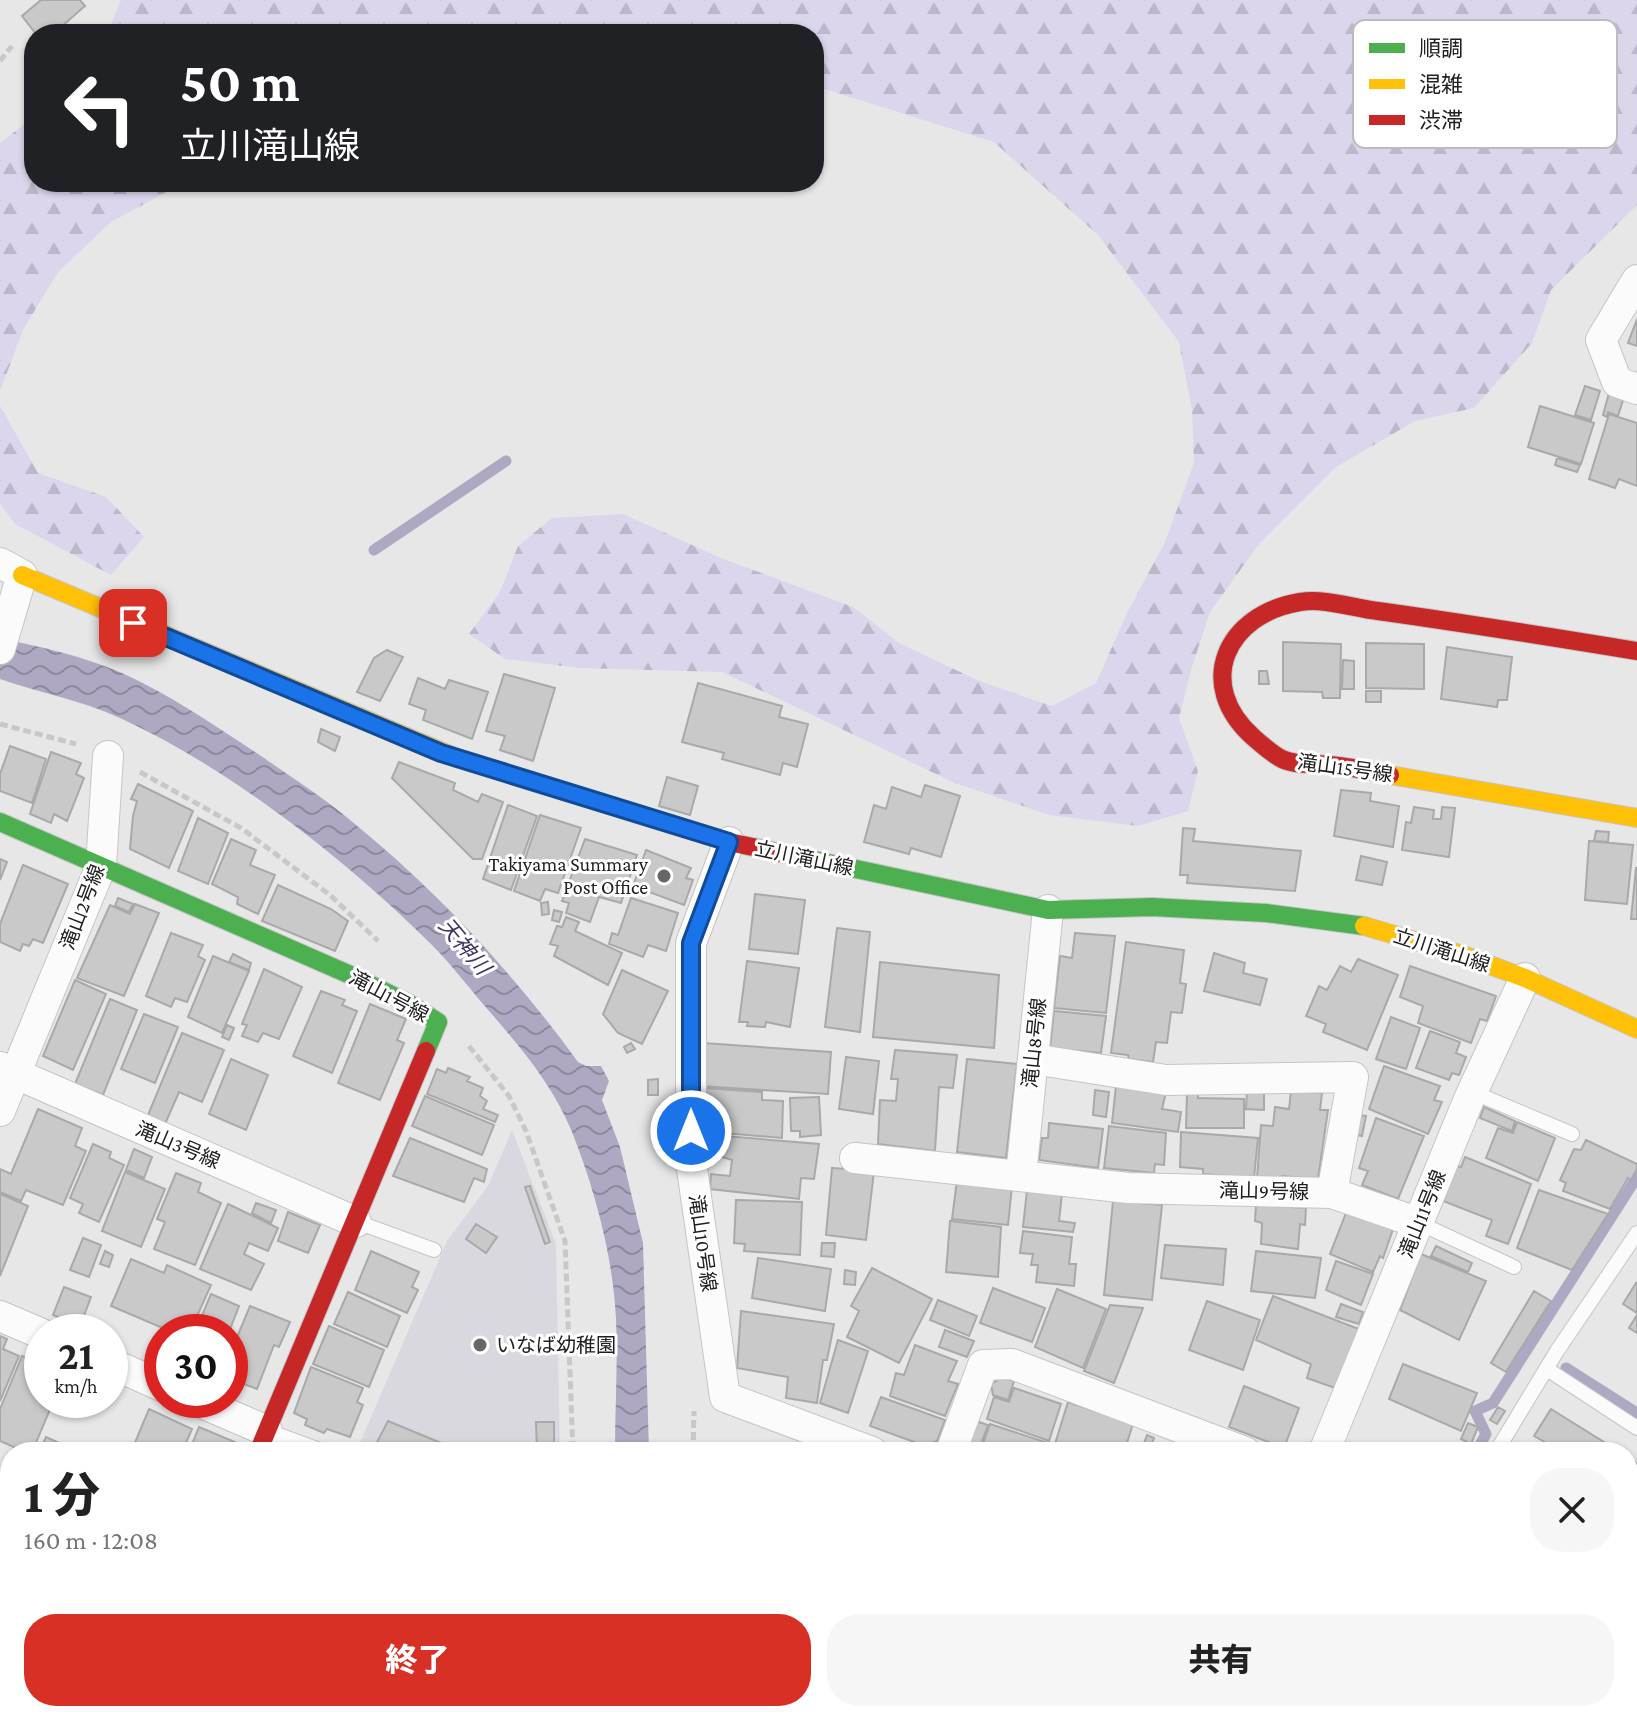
<!DOCTYPE html>
<html lang="ja">
<meta charset="utf-8">
<style>
body{margin:0;font-family:"Crimson Pro","Noto Sans JP",serif;background:#f6f6f6;color:#222;height:100vh;display:flex;flex-direction:column;font-size:30px;white-space:nowrap}
*{box-sizing:border-box;margin:0}
p{font-size:26px;color:#767676}
.icon{flex:none;width:44px;height:44px;fill:none;stroke:currentColor;stroke-width:2;stroke-linecap:round;stroke-linejoin:round}
.map{position:relative;flex:1;overflow:hidden}
.side{position:absolute;left:0px;top:1442px;width:1638px;height:280px;display:flex;flex-direction:column;background:#fff;border-radius:32px 32px 0 0;box-shadow:0 2px 6px #0004}
.side>*{flex:none}
.banner{position:absolute;left:24px;top:24px;width:800px;height:168px;border-radius:32px;box-shadow:0 2px 6px #0004;background:#202124;color:#fff;overflow:hidden}
.speed{position:absolute;left:24px;top:1314px;display:flex;gap:16px;font-size:40px;font-weight:700;text-align:center}
.speed>*{display:grid;place-content:center;width:104px;height:104px;border-radius:50%;background:#fff;box-shadow:0 2px 6px #0004;line-height:1}
.speed small{font-size:20px;font-weight:400}
.speed .limit{border:12px solid #d22;background:#fff;color:#111}
.pin{position:absolute;display:grid;place-items:center;width:68px;height:68px;color:#fff;margin:-34px;border-radius:16px;box-shadow:0 4px 12px #0006}
.me{position:absolute;width:88px;margin:-44px;rotate:0deg;stroke-linejoin:round;filter:drop-shadow(0 0 6px #0008)}
.turn{display:flex;align-items:center;gap:28px;height:168px;padding:0 24px;font-size:36px}
.turn .icon{width:104px;height:104px;stroke-width:2.5}
.turn b{display:block;font-size:56px;line-height:68px}
.round{display:grid;place-items:center;flex:none;width:84px;height:84px;border-radius:32px;background:#f6f6f6}
.head{display:flex;align-items:center;justify-content:space-between;height:136px;padding:0 24px}
h1{font-size:48px;font-weight:800;line-height:60px}
.primary-button{display:flex;gap:16px;margin-top:auto;padding:16px 24px}
.primary-button a{flex:1;height:92px;border-radius:32px;background:#d93025;color:#fff;font-size:32px;font-weight:800;line-height:92px;text-align:center}
.primary-button a+a{background:#f6f6f6;color:#222}
.map>svg:first-child{display:block}
.built{fill:#dad8df}
.forest{fill:url(#forest-firs)}
.water{fill:url(#water-waves)}
.lines{fill:none;stroke-linecap:round;stroke-linejoin:round}
.stream{stroke:#aea8c2;stroke-width:11}
.building{fill:#c9c9ca;stroke:#a9a9aa;stroke-width:2}
.lane-casing{stroke:#c5c5c6;stroke-width:16}
.street-casing{stroke:#c5c5c6;stroke-width:32}
.fast-casing{stroke:#c5c5c6;stroke-width:20}
.slow-casing{stroke:#c5c5c6;stroke-width:20}
.jam-casing{stroke:#c5c5c6;stroke-width:20}
.path{stroke:#c8c8c9;stroke-width:5;stroke-dasharray:8 4;stroke-linecap:butt}
.lane{stroke:#fbfbfc;stroke-width:14}
.street{stroke:#fbfbfc;stroke-width:30}
.fast{stroke:#4caf50;stroke-width:18}
.slow{stroke:#ffc107;stroke-width:18}
.jam{stroke:#c62828;stroke-width:18}
.route-casing{stroke:#114b97;stroke-width:20}
.route{stroke:#1a73e8;stroke-width:14}
.poi-dot{fill:#666667;stroke:#fff;stroke-width:3}
.labels{text-anchor:middle;stroke-width:6;stroke-linejoin:round;paint-order:stroke}
.street-label{font-size:20px;fill:#202021;stroke:#fff}
.poi-label{font-size:20px;fill:#202021;stroke:#fff;text-anchor:end}
.water-label{font-size:22px;font-style:italic;fill:#443668;stroke:#fff}
.key{fill:#fff;stroke:#bcbcbc;stroke-width:2}
.key-label{font-size:22px;fill:#202021}
</style>
<div class="map">
<svg width="1637" height="1722" viewBox="0 0 1637 1722">
<defs>
<pattern id="forest-firs" width="22" height="20" patternUnits="userSpaceOnUse" patternTransform="scale(2)"><rect width="22" height="20" fill="#dbd6ec"/><path d="M5 1l3.5 6h-7zM16 11l3.5 6h-7z" fill="#bcb7ca"/></pattern>
<pattern id="water-waves" width="16" height="10" patternUnits="userSpaceOnUse" patternTransform="scale(2)"><rect width="16" height="10" fill="#aea8c2"/><path d="M0 5q4-4 8 0t8 0" fill="none" stroke="#8d889d"/></pattern>
</defs>
<rect width="100%" height="100%" fill="#e7e7e8"/>
<path class="built" d="M512,1130l44,114 4,208h-204l91,-211 41,-55z"/>
<path class="forest" d="M121,0h1516v205l-86,85 -19,53 -58,65 -59,13 -79,46 -77,77 -49,68 -19,58 -12,48 19,53 -10,40 -50,15 -89,-11 -94,-32 -233,-111 -142,-4 -75,-9 -36,-25 31,-42 18,-46 34,-28 71,-4 98,44 132,49 46,36 80,38 73,25 44,-23 32,-72 37,-69 29,-79 -2,-53 -13,-68 -81,-107 -104,-93 -173,-54 -7,1v-55h-707z
M34,117v65h178l-40,7 -61,33 -52,49 -35,57 -24,63v-248z
M0,406l38,67 68,24 38,40 -33,38 -96,-51 -15,-20z"/>
<path class="water" d="M0,638c41,9 83,18 122,35 45,20 89,50 130,77 35,24 71,47 103,74 84,69 160,151 223,238l8,4h15l8,15 -7,19 18,47 23,96 6,209h-34c0,-44 3,-89 1,-133 -3,-62 -21,-129 -44,-187 -20,-49 -55,-89 -89,-128 -17,-20 -33,-41 -52,-60 -86,-85 -200,-175 -311,-226 -39,-18 -80,-25 -120,-39z
M622,1712h33l1,10h-34z"/>
<g class="lines">
<path class="stream" d="M374,550l132,-89
M1566,1368l71,45
M1476,1452l10,-18 -11,-23 18,-8 144,-226
M1371,1712l32,10
M1350,1722l2,-10"/>
</g>
<path class="building" d="M41,0h39l5,6 -32,28h-17l-14,-18z
M1637,319v27l-9,-3z
M1585,386l15,5 -9,29 -16,-5z
M1609,393l15,4 -6,19 -10,-4 -1,5 -4,-2z
M1540,406l54,17 -13,41 -53,-17z
M1609,414l28,9v63l-18,-7 -4,9 -26,-9z
M1557,458l23,7 -3,7 -22,-7z
M1283,642l58,2 -1,54h-17l-1,-6 -39,-1z
M1366,643l58,1v45l-58,-1z
M1447,647l65,10 -5,43h-9l-1,7 -56,-8z
M387,650l16,7 -23,44 -23,-9 17,-34z
M1343,660l11,1v28h-12z
M1259,671h8l2,13h-10z
M504,674l51,14 -22,73 -33,-11 5,-14 -19,-5z
M418,678l27,11 4,-9 39,12 -16,47 -49,-19 3,-10 -17,-6z
M698,683l84,23 -3,11 29,7 -11,43 -14,-4 -3,12 -58,-16 2,-6 -42,-11z
M1366,691h15v11h-15z
M321,729l19,8 -5,14 -17,-9z
M10,746l36,13 -14,44 -32,-12v-17z
M51,752l30,11 -5,11 8,4 -17,43 -13,-7 -3,9 -21,-9z
M399,762l56,21 -2,7 25,12 4,-8 21,8 -21,57h-9l-81,-81z
M667,777l31,9 -8,29 -31,-9z
M138,784l55,27 -24,57 -39,-19 3,-33 4,-15 -6,-2z
M925,785l35,11 -19,61 -30,-9 -2,6 -45,-12 10,-37 12,4 6,-22 29,10z
M1341,790l30,3 -1,8 29,5 -6,41 -59,-11z
M508,805l29,11 -26,74 -28,-11z
M1414,807l20,3 -1,9h8l1,-12 13,1 -6,49 -47,-7 4,-28 5,1z
M540,815l41,13 -23,65 -13,-4 -5,12 -26,-10z
M198,818l30,15 -20,51 -30,-13z
M1183,828l12,1 -2,12 108,10 -6,40 -108,-8 1,-8h-8z
M1596,831l13,1 -1,10 -14,-1z
M231,839l25,11 -6,15 25,10 -17,39 -21,-10 1,-7 -26,-13z
M585,839l52,16 -16,48 -22,-6 -9,25 -24,-9 3,-10 -7,-2z
M1589,841l44,4 -6,59 -42,-4z
M646,850l45,18 -5,10 7,2 -9,25 -51,-19z
M1361,856l26,6 -5,23 -26,-5z
M0,859l7,3 -7,18z
M23,865l45,19 -25,59 -10,-4 -4,7 -6,-2 -3,7 -20,-9v-18z
M1636,868h1v51h-6z
M278,885l53,24 17,12 -13,30 -73,-30z
M755,894l50,6 -7,54 -49,-5z
M118,898l15,6 -4,8 -14,-6z
M631,898l47,15 -12,38 -18,-6 -5,12 -34,-13 3,-11 6,2z
M548,902l1,12 -7,1 -1,-12z
M135,904l24,9 -35,83 -47,-18 33,-73 20,9z
M554,910l8,2 -3,10 -7,-2z
M566,917l13,5 -4,9 47,22 -14,32 -54,-29 4,-10 -8,-2 7,-18 5,1z
M837,928l33,4 -10,100 -35,-5z
M171,933l32,12 -5,11 7,4 -18,42 -12,-4 -4,9 -25,-11z
M1075,933l40,3 -9,77 -52,-5 6,-52 12,2z
M1126,942l58,8 -4,33 6,1 -4,29 -11,-1 -4,31 -11,-1 -3,20 -24,-3 -1,-4 -17,-2z
M1214,953l31,10 -2,10 24,6 -7,26 -56,-14z
M233,954l18,9 -2,7 -20,-8z
M213,956l36,15 -27,62 -34,-16z
M1358,959l40,16 -31,75 -44,-18 3,-8 -20,-8 13,-30 8,4 13,-24 11,6z
M747,961l52,7 -9,59 -24,-5 -1,5 -18,-1 1,-4h-9z
M880,962l119,13 -5,73 -121,-11z
M1410,966l86,30 -9,25 -7,-2 -9,24 -53,-20 5,-17 -23,-9z
M264,969l38,18 -23,52 -16,-6 -5,9 -16,-6 5,-11 -5,-1z
M622,970l46,21 -26,53 -24,-11 -15,-19z
M75,980l31,14 -33,76 -30,-14z
M321,991l24,9 -3,5 15,6 -25,62 -39,-17z
M110,999l27,11 -34,85 -28,-11z
M370,1004l36,15 -9,21 7,3 -24,57 -42,-17z
M1054,1011l52,5 -5,37 -51,-5z
M144,1014l34,13 -23,56 -34,-14z
M1391,1017l29,11 -14,41 -30,-10z
M227,1025l7,3 -5,12 -7,-3z
M1430,1031l30,11 -4,11 10,4 -7,18 -7,-2 -3,7 -33,-12z
M182,1033l42,17 -22,52 -23,-10 -14,32 -17,-9z
M631,1043l4,6 -8,4 -3,-6z
M703,1043l128,9 -3,42 -129,-8z
M895,1050l62,5 -4,33 -14,-1 -4,64 -57,-7 2,-44 16,1 2,-22h-7z
M846,1057l33,4 -6,53 -34,-5z
M231,1059l37,16 -22,55 -37,-16z
M967,1059l50,5 -11,94 -49,-6z
M1384,1066l56,20 -6,14 8,2 -14,32 -59,-25z
M448,1068l22,9 -3,4 16,7 -3,8 7,5 -4,8 15,6 -3,7 -68,-28 10,-25 9,4z
M658,1079v16h-10v-15z
M1116,1086l50,6 -4,17 19,3 -3,20 -66,-9z
M703,1088l59,4v8l21,1 -1,37 -81,-7z
M1095,1090l14,2 -3,25 -13,-2z
M1247,1090l17,1v19l-18,-1z
M1291,1091l31,2 -2,17h8l-10,69 -36,-3 -1,4 -24,-2 4,-53 12,1 2,-19 14,2z
M1187,1093h11v5l46,1v29h-58z
M425,1096l69,29 -12,30 -70,-29z
M819,1097l2,38 -21,2v-6h-9l-1,-33z
M1484,1107l31,14 -3,10 -32,-13z
M38,1109l44,19 -7,18 11,5 -23,54 -37,-15 -5,11 -21,-9v-23l11,5z
M1355,1114l11,2 -4,20 -11,-2z
M1376,1118l48,18 -26,63 -36,-14 6,-14 -9,-3z
M1517,1122l38,16 -17,43 -52,-23 12,-30 15,5z
M1049,1123l54,6 -5,39 -59,-8 3,-22h6z
M1109,1126l57,7 -2,32 -9,-1 -1,9 -50,-5z
M1181,1132l77,6 -4,40 -51,-4v-5l-23,-2z
M725,1136l94,8 -5,35 -13,-1 -2,21 -89,-10 1,-15 19,2 2,-16 -10,-3z
M410,1138l77,31 -3,13 -10,-4 -10,24 -71,-26z
M1586,1140l51,24v5l-6,11 -3,-2 -18,31 -47,-18 3,-8 -6,-3 14,-31 7,1z
M93,1144l18,8 -2,6 15,7 -25,57 -20,-9 4,-9 -13,-6z
M134,1149l18,8 -8,21 -18,-8z
M1465,1157l66,27 -23,60 -22,-8 6,-16 -49,-19 14,-35 4,1z
M832,1168l42,3 -8,69 -40,-5z
M125,1172l40,17 -24,58 -39,-16z
M176,1173l25,10 -3,9 23,11 -26,62 -41,-16 11,-27 -8,-3z
M957,1180l55,6 -4,39 -56,-6z
M530,1186l20,56 -5,2 -20,-57z
M1027,1190l35,4 -3,27 16,2 -2,9 -50,-5z
M1539,1190l69,24 -36,56 -55,-22z
M0,1194l28,12 -28,70z
M736,1200l66,2 -2,53 -56,-4 1,-7 -11,-1z
M1113,1201l49,4 -10,95 -48,-5z
M256,1203l20,7 -5,13 -19,-10z
M228,1204l50,24 -10,23 -19,-8 -5,11 20,10 -13,26 -51,-21z
M1256,1205l50,3 -1,17 -5,-1 -2,25 -37,-5 1,-21 -7,-2z
M288,1212l32,13 -12,28 -30,-12z
M1346,1213l47,16 -10,29 -3,-2 -7,16 -43,-18z
M950,1221l51,6 -3,50 -52,-5z
M476,1224l21,13 -11,16 -20,-14z
M1023,1231l49,6 -3,27h7l-2,22 -38,-4 2,-17h-7l2,-11 -13,-1z
M83,1238l18,7 -12,32 -19,-7z
M822,1243h13l-1,14 -13,-1z
M1165,1245l61,4 -3,36 -62,-7z
M1436,1246l36,17 -4,9 -37,-16z
M105,1251l8,4 -4,12 -9,-3z
M371,1251l48,21 -7,15 6,3 -11,23 -52,-23z
M1256,1251l65,7 -6,40 -64,-7z
M1421,1254l65,27 -27,59 -59,-30z
M758,1258l73,11 -6,42 -73,-13z
M131,1259l33,14 3,-8 44,20 -21,47h-18l-61,-26z
M1336,1261l37,13 -12,31 -35,-15z
M872,1268l60,31 -33,64 -52,-26 12,-26 -8,-5z
M845,1270l11,2 -1,13 -11,-1z
M1636,1283l1,1v29l-14,-9z
M64,1287l27,10 -11,29 -27,-11z
M993,1288l52,20 -13,34 -52,-19z
M1057,1289l49,20 -23,59 -48,-21z
M1534,1291l17,10 -45,71 -15,-9z
M348,1292l52,24 -13,31 -53,-23z
M211,1294l28,12 -10,26h-34z
M1273,1296l86,33 -24,59 -28,-10 4,-14 -55,-24z
M938,1300l39,16 -8,20 -39,-16z
M1207,1301l53,19 -17,50 -54,-20z
M1341,1304l22,8 -4,12 -23,-7z
M1110,1305l33,3 -29,75 -30,-12z
M250,1306l40,16 -11,25 -5,-2 -17,44 -16,-6 2,-7 -13,-5v-17z
M741,1311l93,13 -7,36h-4l-6,43 -31,-5 2,-21 -51,-9z
M1637,1315v18l-8,-5z
M329,1326l55,24 -15,37 -56,-23z
M945,1330l29,11 -7,16 -28,-10z
M0,1336l7,3 -4,10 16,7 -19,45z
M838,1340l30,11 -20,62 -28,-10z
M915,1345l42,16 -9,20 10,3 -13,32 -55,-20 6,-23 8,2z
M22,1356l20,8 -3,12 3,2v22h12l-22,52h-7l-25,-11v-32z
M1403,1364l74,29 -16,38 -72,-32z
M311,1367l52,21 -6,14 6,3 -13,32 -23,-8 -3,4 -19,-8 2,-6 -13,-6z
M1003,1377l11,4 -6,19 -15,-5 -2,-11z
M1244,1386l55,22 -15,40 -55,-21z
M1014,1388l47,16 -12,37 -62,-22 7,-22 15,5z
M881,1397l64,23 -8,21 -12,5 -55,-20z
M1068,1402l65,22 -9,28h-54l-16,-5z
M1498,1407l7,4 -8,13 -7,-4z
M149,1409l43,20 -10,23h-51z
M1551,1409l69,43h-75l5,-7 -16,-9z
M388,1421l75,31h-89v-4z
M976,1421l12,4 -10,27h-14z
M536,1422h18v30h-17z
M1468,1423l10,4 -7,17 -10,-5z
M990,1424l58,19 -4,9h-64z
M199,1427l43,18 -3,7h-50z
M1147,1435l7,3 -4,11 -7,-3z
M46,1437l11,5 -5,10h-13z
M1628,1457l9,6v60l-9,-6z
M0,1628l10,4v80h12l-2,4 -20,-7z
M1628,1650l9,5v54l-9,-6z
M31,1712h54l18,7 -1,3h-75z
M412,1712h32l-4,10h-32z
M460,1712h49l-4,10h-48z
M524,1712h6l20,7 -1,3h-34l1,-4 5,3z
M788,1712h32l-1,3 8,4 -2,3h-41z
M1144,1712h50l-4,10h-32l1,-3z
M1274,1712h71l-3,10h-65l2,-8z"/>
<g class="lines">
<defs>
<path id="lane" d="M1472,1092l100,42
M357,1222l77,28
M1419,1223l95,44
M1547,1369l90,59
M271,1432l54,20
M1496,1452l61,-101 80,-118
M1628,1631l9,6"/>
<path id="street" d="M1637,280l-36,60 16,42 20,7
M0,563l22,12 -22,74
M729,842l-38,101v219l34,235 147,55
M0,1067l356,155
M0,1111l101,-245 7,-110
M855,1158l273,30 204,5 21,-116 -187,3 -133,-21
M1021,1176l27,-266
M1332,1193l87,30
M0,1316l42,18
M110,1363l52,23
M195,1400l72,31
M951,1452l32,-87 29,-1 233,88
M1324,1452l145,-353 56,-121
M0,1599l10,4
M289,1712l23,10
M881,1712l29,10
M150,1722l5,-10
M853,1722l4,-10
M1210,1722l4,-10"/>
<path id="fast" d="M0,822l355,155 55,27 28,18 -12,29
M800,857l248,53 104,-3 114,6 98,13"/>
<path id="slow" d="M22,575l435,183
M1390,775l247,43
M1364,926l96,28 65,24 112,51"/>
<path id="jam" d="M457,758l272,84 71,15
M1390,775c-19,-4 -40,-8 -60,-10 -15,-2 -33,1 -48,-6 -10,-5 -20,-14 -29,-22 -59,-53 -27,-123 47,-135 25,-4 53,6 78,9 87,12 173,26 259,40
M258,1452l168,-401"/>
</defs>
<use href="#lane" class="lane-casing"/>
<use href="#street" class="street-casing"/>
<use href="#fast" class="fast-casing"/>
<use href="#slow" class="slow-casing"/>
<use href="#jam" class="jam-casing"/>
<path class="path" d="M0,61l12,-15
M0,724l76,20
M140,772l101,56 89,67 48,46
M469,1046l40,50 17,35 39,110 8,211
M693,1452l1,-41
M580,1712v10
M687,1712v10"/>
<use href="#lane" class="lane"/>
<use href="#street" class="street"/>
<use href="#fast" class="fast"/>
<use href="#slow" class="slow"/>
<use href="#jam" class="jam"/>
</g>
<g class="lines">
<defs>
<path id="route" d="M133,623l308,130 288,89 -38,101v188"/>
</defs>
<use href="#route" class="route-casing"/>
<use href="#route" class="route"/>
</g>
<g class="poi-dot">
<circle cx="664" cy="876" r="8"/>
<circle cx="480" cy="1345" r="8"/>
</g>
<g class="labels">
<g class="street-label">
<text transform="translate(1345 768) rotate(8)" y="7">滝山15号線</text>
<text transform="translate(804 858) rotate(12)" y="7">立川滝山線</text>
<text transform="translate(82 907) rotate(-69)" y="7">滝山2号線</text>
<text transform="translate(1442 950) rotate(18)" y="7">立川滝山線</text>
<text transform="translate(389 996) rotate(28)" y="7">滝山1号線</text>
<text transform="translate(1034 1043) rotate(-84)" y="7">滝山8号線</text>
<text transform="translate(178 1145) rotate(23)" y="7">滝山3号線</text>
<text transform="translate(1264 1191) rotate(1)" y="7">滝山9号線</text>
<text transform="translate(1422 1214) rotate(-68)" y="7">滝山11号線</text>
<text transform="translate(703 1243) rotate(82)" y="7">滝山10号線</text>
</g>
<g class="poi-label">
<text x="648" y="871">Takiyama Summary<tspan x="648" dy="23">Post Office</tspan></text>
<text x="496" y="1352" text-anchor="start">いなば幼稚園</text>
</g>
<g class="water-label">
<text transform="translate(465 946) rotate(50)" y="8">天神川</text>
</g>
</g>
<rect x="1353" y="20" width="264" height="128" rx="12" class="key"/>
<rect x="1369" y="43" width="36" height="10" fill="#4caf50"/>
<rect x="1369" y="79" width="36" height="10" fill="#ffc107"/>
<rect x="1369" y="115" width="36" height="10" fill="#c62828"/>
<g class="key-label">
<text x="1419" y="56">順調</text>
<text x="1419" y="92">混雑</text>
<text x="1419" y="128">渋滞</text>
</g>
</svg>
<div class="speed"><div>21<small>km/h</small></div><div class="limit">30</div></div>
<div class="pin" style="left:133px;top:623px;background:#d93025"><svg class="icon" aria-label="arrive" viewBox="0 0 24 24"><path d="M6 21V4h12l-3 4 3 4H6"/></svg></div>
<svg class="me" style="left:691px;top:1131px" viewBox="-20 -20 40 40"><circle r="17" fill="#1a73e8" stroke="#fff" stroke-width="3"/><path d="M0-11L8 9 0 5-8 9z" fill="#fff"/></svg>
<div class="banner">
<div class="turn"><svg class="icon" aria-label="left" viewBox="0 0 24 24"><path d="M17 20v-9H6M10 6l-5 5 5 5"/></svg><div><b>50 m</b>立川滝山線</div></div>
</div>
<section class="side">
<div class="head"><div><h1>1 分</h1><p>160 m · 12:08</p></div><a class="round"><svg class="icon" aria-label="close" viewBox="0 0 24 24"><path d="M6 6l12 12M18 6L6 18"/></svg></a></div>
<div class="primary-button"><a>終了</a><a>共有</a></div>
</section>
</div>
